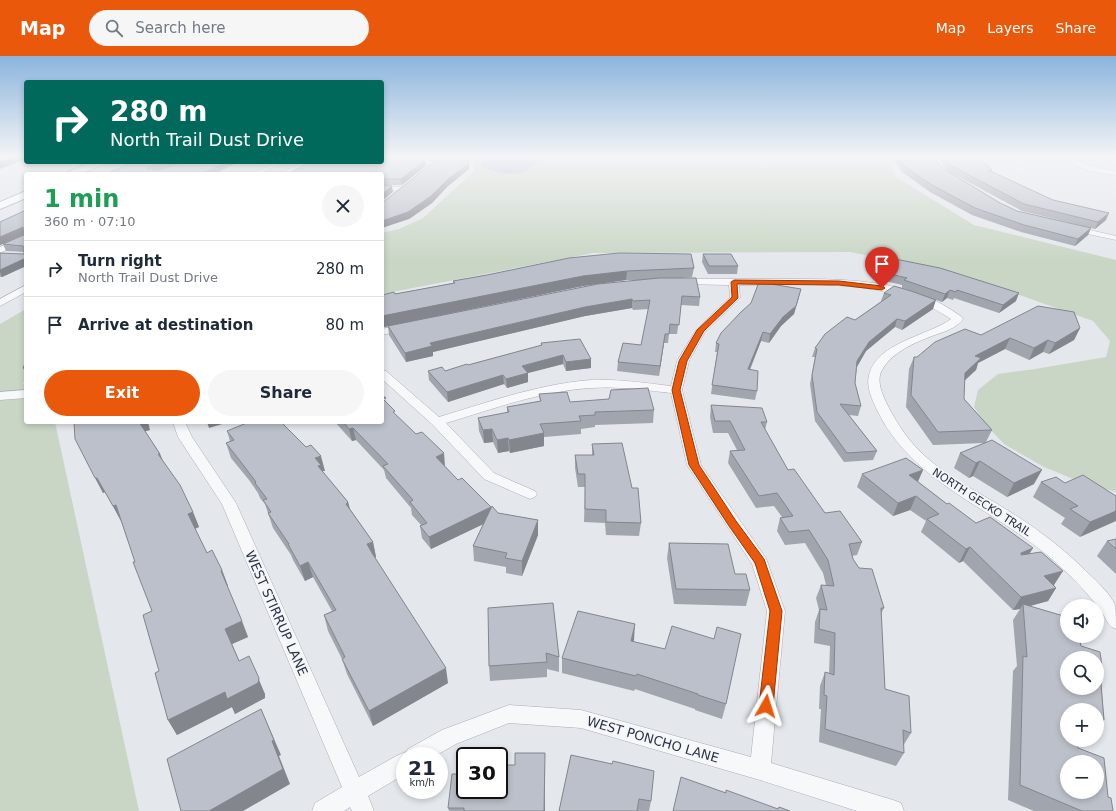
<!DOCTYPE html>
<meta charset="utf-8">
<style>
body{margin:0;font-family:"DejaVu Sans",sans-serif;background:#f6f6f7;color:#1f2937;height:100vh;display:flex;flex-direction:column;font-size:15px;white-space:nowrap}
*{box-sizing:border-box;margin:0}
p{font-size:13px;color:#747a83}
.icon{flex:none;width:22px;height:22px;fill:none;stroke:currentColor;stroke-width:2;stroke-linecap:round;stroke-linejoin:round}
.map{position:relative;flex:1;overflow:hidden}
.details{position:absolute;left:24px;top:116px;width:360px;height:252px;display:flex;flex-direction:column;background:#fff;border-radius:4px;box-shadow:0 2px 6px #0003}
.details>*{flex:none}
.top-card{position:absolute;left:24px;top:24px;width:360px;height:84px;border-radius:4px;box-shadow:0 2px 6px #0003;background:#00695c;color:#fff;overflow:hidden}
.controls{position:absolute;left:1060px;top:543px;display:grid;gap:8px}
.controls a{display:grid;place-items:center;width:44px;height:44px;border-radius:50%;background:#fff;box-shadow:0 2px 6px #0003;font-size:20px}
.speed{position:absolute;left:396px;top:691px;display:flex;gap:8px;font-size:20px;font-weight:700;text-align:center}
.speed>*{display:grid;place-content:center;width:52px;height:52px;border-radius:50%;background:#fff;box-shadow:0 2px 6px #0003;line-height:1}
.speed small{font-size:10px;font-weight:400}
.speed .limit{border:2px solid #111;border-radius:6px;background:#fff;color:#111}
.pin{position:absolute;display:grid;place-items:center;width:34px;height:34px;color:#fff;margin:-41px -17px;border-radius:50% 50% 50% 0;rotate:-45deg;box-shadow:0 0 4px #0007}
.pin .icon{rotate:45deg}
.me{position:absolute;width:44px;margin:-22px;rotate:6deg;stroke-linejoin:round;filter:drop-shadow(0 0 3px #0008)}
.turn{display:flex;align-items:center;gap:14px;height:84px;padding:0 20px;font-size:18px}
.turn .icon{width:52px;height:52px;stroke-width:2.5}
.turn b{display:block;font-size:28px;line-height:34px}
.round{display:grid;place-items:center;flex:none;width:42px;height:42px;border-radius:21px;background:#f6f6f7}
.summary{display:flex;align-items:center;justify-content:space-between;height:68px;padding:0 20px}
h1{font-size:24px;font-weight:700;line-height:30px;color:#1e9e55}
.button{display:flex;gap:8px;margin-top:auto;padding:8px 20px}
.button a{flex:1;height:46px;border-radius:24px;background:#ea580c;color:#fff;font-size:16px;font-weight:700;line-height:46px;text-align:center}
.button a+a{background:#f6f6f7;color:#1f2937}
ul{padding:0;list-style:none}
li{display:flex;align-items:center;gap:12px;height:56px;padding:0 20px;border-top:1px solid #e0e1e3}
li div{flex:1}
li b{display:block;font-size:15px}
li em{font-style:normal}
header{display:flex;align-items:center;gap:24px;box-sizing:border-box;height:56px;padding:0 20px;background:#ea580c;color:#fff}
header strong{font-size:19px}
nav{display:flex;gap:22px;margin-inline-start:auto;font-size:14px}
.search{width:280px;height:36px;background:#f6f6f7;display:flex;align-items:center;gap:10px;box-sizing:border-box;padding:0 14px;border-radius:22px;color:#747a83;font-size:15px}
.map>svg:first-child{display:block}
.green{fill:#c9d6c5}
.water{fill:#9fb4cc}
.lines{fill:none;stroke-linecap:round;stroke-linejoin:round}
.street-casing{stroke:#a9aeb7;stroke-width:1}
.primary-casing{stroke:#a3abb8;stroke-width:2}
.street{fill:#f7f8fa;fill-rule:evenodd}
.primary{fill:#fff;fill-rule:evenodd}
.wall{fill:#a1a5ae;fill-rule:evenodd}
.shaded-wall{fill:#83868d}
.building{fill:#bbc0ca;stroke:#83868d;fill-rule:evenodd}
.route{fill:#ea580c;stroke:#983908}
.labels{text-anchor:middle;stroke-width:3.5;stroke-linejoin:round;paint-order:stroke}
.street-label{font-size:11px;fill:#2b3445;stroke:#f4f6f9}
.near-street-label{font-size:13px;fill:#2b3445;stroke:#f4f6f9}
</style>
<header>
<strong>Map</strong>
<div class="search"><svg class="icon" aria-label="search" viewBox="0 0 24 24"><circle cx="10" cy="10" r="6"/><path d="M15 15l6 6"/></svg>Search here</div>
<nav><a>Map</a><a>Layers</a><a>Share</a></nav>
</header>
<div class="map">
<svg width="1116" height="755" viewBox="0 0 1116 755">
<rect width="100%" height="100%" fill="#e4e7ec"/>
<path class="green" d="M473,100h410l5,1 8,20 78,48 142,35v232l-40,-12 -32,-13 -40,-23 -17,-18 -13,-19 4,-17 20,-16 37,-5 71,-12 4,-16 -17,-20 -133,-47 -110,-22 -257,1 -211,41v-61l17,-4 24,-11 51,-47z
M26,253v69l-3,6h3v38h29l84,389h-139v-487z"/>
<path class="water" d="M483,100h60c-7,3 -6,7 -11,11 -12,10 -39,8 -51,-2z"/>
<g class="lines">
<defs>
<path id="street" d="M382,100l37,1 13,4 3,5 -15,12 -3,-2 12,-10 -2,-3 -8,-2 -37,-2z
M934,100h6l2,10 8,9v2h-4l-10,-11z
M1071,100h7l-3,3 13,7 28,5v4c-16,-2 -36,-3 -48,-16z
M277,106h8l-25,12h-9z
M303,106h8l-24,12h-8z
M382,130l22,1 4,2 -4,2 -22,-1z
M1069,170h3l44,10v4l-47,-10z
M26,179v5l-26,13v-6z
M680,223c33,0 67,0 100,0 47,0 97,-1 142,16 14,5 27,13 40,22l1,2c-7,10 -20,13 -31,17 -18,7 -40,16 -50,34 -6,10 0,24 5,34 10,20 22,38 39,53 23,21 52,35 78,51 31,19 59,40 84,65 9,9 22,20 27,32 1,6 1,17 1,24 -8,-3 -9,-8 -13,-15 -13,-19 -31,-37 -49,-53 -59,-53 -141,-76 -177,-151 -5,-11 -11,-23 -8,-35 8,-33 59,-39 82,-56 -61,-42 -141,-34 -212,-34l1,13 -35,34 -16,29 -7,29 19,75 65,93 19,53 -14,152 122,37 8,3 3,8h-47l-97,-31 -179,-52 -72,-5 -53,21 -21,12h-30v18l-37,22 6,15h-22l-2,-4 -6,4h-32l3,-8 27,-16 -120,-283 -44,-67 -5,-15h12l7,15 44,66 123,274 39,-22 8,-3 2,-3 34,-19 67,-25 72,5 170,47 16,-146 -15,-47 -65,-99 -16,-72c-27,-3 -53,-7 -80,-5 -50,3 -98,21 -145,35l48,50 41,18 2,3 -2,3 -5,2 -46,-20 -51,-54 -51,-46v-9l4,1 53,46c50,-15 100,-33 152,-37 27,-1 54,3 80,6l6,-25 19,-31 34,-33 -1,-12 -52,-1 -2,-2 2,-2z
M26,229v7l-26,14v-7z
M405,268l5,3 -1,2 -27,6v-6z
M26,334v8l-26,2v-8z"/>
<path id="primary" d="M92,106h13l-2,2 -22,10h-14l1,-2z
M26,135v7l-26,11v-7z"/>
</defs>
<use href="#street" class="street-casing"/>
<use href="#primary" class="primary-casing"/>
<use href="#street" class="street"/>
<use href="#primary" class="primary"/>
</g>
<path class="wall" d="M416,100h52l1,13 -21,17 -16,17 -23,16 25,-57z
M892,100h44v4l8,9 56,34 17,8 59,13 -54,-13 -74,-40 -5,-6 -2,-9h39v2l12,12v2l61,28 53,20 -11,9 -4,-1 -3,7 -13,11 -54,-14 -49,-17 -42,-23 -28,-20z
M426,110l-24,19h-20v-11z
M26,154v56l-24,11h-2v-24l24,1v-2l-18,-1 -3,-7 21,-9 -24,10v-23z
M703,198l35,12 -1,8h-29l-6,-12z
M694,212l-2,9 -10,1 18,19 -1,9 -18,-1 -4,29h-8l-1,9h-4l-5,33 -42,-5 1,-9 23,-17 8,-36 -16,1 -1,-2 -47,8 -152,36v4l-27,6 -17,-27 -1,-9 -4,1 -2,-3v-29l13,-1 58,-11v-2l34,-6zM626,224h12l-198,35 143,-29z
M874,214l142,31 -17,12 -45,-15 -1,2 -6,-2 -5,4 -26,-9 17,16 -31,21 -7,-3 -29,24 -9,16 -2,16 6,23 -3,10 -9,-1 28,36 -4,9 -29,2 -29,-41 -5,-37 5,-27h-3l3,-9 67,-47h-1l3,-8 25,-3 -7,-2v-3l-30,-7z
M799,241l-5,17 -13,12 -12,17 -8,-2 -11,29 7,21 -2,9 -44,-6 6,-42h-2l1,-9 35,-40z
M1080,272l-6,12 -25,14 -6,-2 -14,8 -24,-11 -27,14 -2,7 -12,10v19l28,31 -6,12 48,42 -27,13 -34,-21 -4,2 -15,-10 6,-15 24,-10 -51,2 -27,-38 3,-38 5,-12h3l64,-22z
M541,287l50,16v9l-25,3 -3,-7 -35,9v9l-21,6 -3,-4 -56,18 -19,-22 -1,-9h17l23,-6 73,-19z
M539,338l31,8 84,8 -1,13 -58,2v2l-14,2v5l-37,3v9l-34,7 -1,-2 -11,2 -5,-11 -9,1 -5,-12 -1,-13 29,-5v-6l33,-6z
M386,342v4l10,13 49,51h-1l14,14 33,29 7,4 40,7v15l-16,41 -16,-3v-6l-32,-6 -1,-15 10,-22 -52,25 -9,-11 -2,-12 1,-1 -9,-10 -1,-7 -25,-30 -2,-8 -28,-30 -4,1 -17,-19h47z
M711,349l56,17 -2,8 23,40 37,43 37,29 -5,13 -5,1 1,3 31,49 -3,6 4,75 26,44 -8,13 1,7 -8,13 -77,-24 2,-33h-2l1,-23 5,-14 4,1 1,-27 -16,-3 1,-21 4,-12 -3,-12 5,-13h5l-3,-12 -18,-30 -20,2 -8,-14 3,-13 2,-1 -8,-11 -18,2 -28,-45 2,-12 7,-1 -9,-17h-15l-3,-16z
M74,366l76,8 -5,1 15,23 3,8 30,50 6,15 -4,2 12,24 15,17 6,16h-1l21,51 -16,7 7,17 26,33v4l-30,16 -3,-7 -55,28 -9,-15 -9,-49 -7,-60 -31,-90 -16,-29 -2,1z
M227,375l98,40h-2v1l25,30 2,7 23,33 3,15 -1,1 73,125 -75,43 -26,-52 -5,-15 -14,-28 -4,-16 8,-4 -19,-34 -8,4 -12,-21 -2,-5 -18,-27 -8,-24 -5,-6 -2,-5 -9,-13 -18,-22 -5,-15 4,-2z
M592,388l40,44 9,35 -2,13 -33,-1 -1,-12 -21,-1 1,-35h-7l-3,-19v-13h17z
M923,414l-5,12 29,22 29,19 53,31 25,31 2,3 -8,13 -19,5 52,40 22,28 -2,3 3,43 -7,7v-17h-30l11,38 30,49 5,14h-79l-26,-11 5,-129 4,-5 -4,-46 7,-11 -7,1 -50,-49 -4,2 -38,-31 5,-11 -16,-11 -17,6 -36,-29 5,-13z
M1041,426l24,1 51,13 -36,41 -19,-13 4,-6 -32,-21z
M1116,483v35l-19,-18 10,-15z
M669,487l66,31 15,16 -4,16 -72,-2 -7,-46z
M553,547l6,54v15l-12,-3v8l-57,4 -1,-15z
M634,584l-1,1 93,63 -4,15 -27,-9v-1l-60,-20 -1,2 -72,-18v-15z
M571,699l80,46 -2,10h-90z
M545,712v43h-96l-1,-3 17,-34z"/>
<path class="shaded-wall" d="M18,100h8v3l-26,10v-7z
M425,104l1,6 -24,19 -1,-6z
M165,106h21l-37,11 -3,-4 1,-2z
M227,106h10v1l-23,11h-14z
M469,107v6l-21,17 -16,17 -23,16 -27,9v-7l66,-42z
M392,130l1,6 -11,9v-7z
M1109,157l-3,7 -11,9 3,-7z
M23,171l3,7 -26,11v-8z
M1091,172l-3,7 -13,11 3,-7z
M26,202v8l-24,11 -2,-5v-2z
M627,215l-1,9 -43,6 -199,41 -2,-11 201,-40z
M801,233l-7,25 -13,12 -12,17 1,-9z
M950,234l-3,8 -5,4 3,-8z
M1019,237l-3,8 -17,12 4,-8z
M632,243v9l-47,8 -152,36v4l-27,6 -1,-9 25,-10 155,-36z
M936,244l-3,9 -31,21 3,-9z
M897,263l-2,8 -29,24 -11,19 2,-9 12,-19z
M1080,272l-6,12 -25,14 6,-11z
M763,276l-2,9 -15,37 2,-9z
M665,278l-1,9 -5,33 1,-10z
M1010,282l-5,11 -27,14 -2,7 -16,15 5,-12 10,-17z
M1048,284l-5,12 -14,8 5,-12z
M563,299v9l-35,9v9l-21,6 -1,-9 16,-13z
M591,303v9l-25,3v-9z
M26,311v7l-3,-6z
M503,319l1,9 -56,18 -1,-10z
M138,366h10l2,8 -7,2z
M207,366h22l-20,6z
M353,372l3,12 -4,1 -3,-12z
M492,373l1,13 -9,1 -1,-13z
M544,377v13l-34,7 -1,-13z
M508,382l1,13 -11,2 -1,-13z
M444,397l1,13 -8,3 -1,-12z
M158,398h2l6,14z
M321,400l4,15h-2l2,8 -3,2 -7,-23z
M980,405l-7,15 -4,2 7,-15z
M923,414l-6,13 -8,-8z
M1042,414l-8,14 -27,13 7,-14z
M95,422h2l8,14 -2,1z
M916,440l-6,14 -17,6 5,-13z
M348,446l4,15 -6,-13z
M116,449l5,16 -8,-15z
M491,451l1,13 -61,29 -2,-12z
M1116,455v10l-36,16 10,-15z
M193,456l6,15 -5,2 -6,-15z
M538,464v15l-16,41v-15z
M373,486l3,15 -6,3 -3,-16z
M970,491l-7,14 -4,2 7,-14z
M1033,492l-8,13 -4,-8z
M308,506l5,15 -8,4 -5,-15z
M222,514l6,16h-1l-6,-15z
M1063,515l-9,14 -19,5 9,-14z
M1056,532l-8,13 -25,7v-4l-3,5 -7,1 8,-13z
M242,565l6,16 -16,7 14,32 -21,-47z
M635,568l-1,16 -4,16 1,-15z
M249,600l16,38v4l-30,16 -3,-7 -55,28 -9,-15z
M446,612l2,15 -75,43 -4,-15z
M261,653l20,46 -2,1 11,28 -47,27h-34l63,-70z
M545,697v58h-1z"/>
<path class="building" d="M0,100h18l-18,6z
M382,100l33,1 10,3 -24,19h-19v-5h-94l21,-12h73z
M432,100h36l1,7 -21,16 -17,17 -23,16 -26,9v-18l53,-42v-4z
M897,100h39v4l8,9 56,34 17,8 74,17 -13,11 -54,-14 -49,-17 -43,-23 -28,-19z
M944,100h36v2l12,12h-4l65,30 56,13 -11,9 -74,-18 -74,-39 -5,-6z
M133,106h32l-18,5 -1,2 13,1 27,-8h41l-27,12h-94z
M382,129l10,1 -10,8z
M26,154v48l-26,12v-17l24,1v-7l-1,-1 -20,-2 21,-9 -1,-8 -23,10v-15z
M619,197l72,1 3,14 -67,3 -44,5 -201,40v-21l12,-3 1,2 60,-11 -2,-2 34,-6 82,-17z
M703,198h28l7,12h-29z
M885,201l55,11 79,25 -16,12 -46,-15 -1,2 -6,-2 -5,4 -41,-14 3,-2 -33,-8z
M659,222h37l4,19 -18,-1 -3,29 -9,-1 -1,10h-4l-5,32 -42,-4 5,-19 18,2 9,-45 -17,1 -1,-2 -47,8 -155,36 2,3 -27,7 -17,-27 210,-42z
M759,226l42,7 -5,17 -13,11 -13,17 -7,-2 -15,37 10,2 -1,20 -45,-6 7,-41 -3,-1 5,-10 20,-21 10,-9z
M894,230l17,5 25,9 -31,21 -8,-2 -28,23 -12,19 -2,22 6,23 -21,-2 37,47 -30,2 -30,-41 -5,-37 5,-26 -2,-1 10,-14 22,-17 8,3 36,-25 -7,-2z
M1038,250l36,6 6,16 -25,15 -7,-3 -14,8 -24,-10 -35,18 6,2 -16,15 -1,26 28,31 -54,2 -27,-37 3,-38h3l18,-15 30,-13 16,6z
M580,283l11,20 -25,3 -3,-7 -41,11 6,7 -22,6 -3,-4 -56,17 -19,-21 14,-4 3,4 22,-7 1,1 74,-20 -1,-2z
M26,305v6l-3,1z
M648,332l6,22 -59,2v3l-16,1 2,5 -41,3 4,9 -35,7 -1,-2 -11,2 -5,-11 -9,1 -5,-12 31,-6 -2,-5 34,-6 -2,-7 28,-2 3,10 39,-3 2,-9z
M382,339l4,3 -3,1 12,12 -2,1 23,22 6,-2 22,21 -8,4 22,23 4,-2 29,29 -62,30 -9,-11 7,-3 -17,-21 3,-2 -30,-34 5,-2 -35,-36 -4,1 -6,-7h39z
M711,349l51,3 5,14h-6l27,48 6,-1 31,44 15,-2 22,31 -13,2 4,15 6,9 13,1 12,39h-3l4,81 24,7 2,37 -8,-3 1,23 -79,-24 2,-33 -3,-1 1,-23 9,3 1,-42 -16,-4 1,-20 7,1 -6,-25 13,1 -6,-26 -19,-30 -20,2 -9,-14 13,-2 -16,-23 -18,3 -29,-45 15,-1 -15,-29h-15z
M74,366h65l21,32h-2l22,31 13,27 -5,2 19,39 5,-3 10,20 -1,1 21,50 -17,8 14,32 10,-5 10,22 -1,5 -31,16 -2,-7 -57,28 -13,-47 4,-2 -16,-56 9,-4 -19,-49h2l-19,-57 -3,1 -16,-28h-2l-20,-39z
M249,366h32l25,25 5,-2 10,11 -6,2 6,7 -3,1 30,36 -2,2 27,38 -6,2 5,9 74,115 -77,43 -27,-52 3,-2 -21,-42 12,-5 -28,-48 -8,4 -12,-22h1l-21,-31 3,-1 -8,-12 4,-1 -12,-16 1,-1 -12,-16 -18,-23 8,-3 -7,-9z
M992,384l50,30 -28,13 -34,-22 -4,2 -16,-10z
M622,387l10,45h6l3,35 -35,-1v-12l-21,-1v-35h-7l-3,-19h19l-2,-11z
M906,402l17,12 -14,5 38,29 2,-1 27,20 14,-6 43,31 -12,5v2l20,-3 22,19 -19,5 12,12 -35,9 -51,-50 -4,2 -39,-30 12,-5 -23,-18 -18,7 -36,-29z
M1083,419l33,21v15l-26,11 -20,-13 8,-3 -37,-24 15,-5 9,6z
M492,450l6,7 40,7 -16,41 -17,-3 2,-5 -34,-7z
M1116,483v10l-9,-8z
M669,487l59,1 7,30h11l4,16 -74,-1z
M553,547l6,54 -13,-4 1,9 -58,4 -1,-58z
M1023,548l44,13v19h12l2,10 19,6 3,22 -3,-1 4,47 -7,-3v-7h-17l-4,-1v1h-9v30h10l1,8 26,10 4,39 3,1 2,13h-31l-62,-26 3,-129 4,1zM1067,602h30v30h-30zM1067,706h30v30h-30z
M578,555l57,13 -4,17 34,8 7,-23 42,13 3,-12 24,7 -15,70 -28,-9v-1l-61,-20 -1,2 -74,-18z
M261,653l13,31 -2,1 11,28 -74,42h-28l-14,-52z
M515,697h30l-1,58h-80v-3h-16l4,-34h13v16h34v-25h16z
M571,699l41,9 1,-3 41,10 -3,30 -12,-2 -2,12h-78z
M681,721l45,16v-3l52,19 1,-2 11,4h-117z"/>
<linearGradient id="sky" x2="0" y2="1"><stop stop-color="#8bb4dd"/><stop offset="0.49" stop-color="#f3f4f6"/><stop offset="1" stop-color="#f3f4f6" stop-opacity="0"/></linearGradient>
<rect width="1116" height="205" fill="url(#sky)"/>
<path class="route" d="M734,224l105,1 43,5 3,2 -3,2 -43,-5 -102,-1 1,14 -34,33 -17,30 -7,29 19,75 37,56 28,38 18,52 -9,95 -2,4 -5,2 -5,-2 -2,-4 11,-95 -15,-48 -26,-37 -40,-61 -17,-75 7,-29 18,-31 35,-33 -1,-15z"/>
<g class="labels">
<g class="street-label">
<text transform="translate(982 446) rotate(33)" y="4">NORTH GECKO TRAIL</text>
</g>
<g class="near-street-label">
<text transform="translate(277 557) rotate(66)" y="5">WEST STIRRUP LANE</text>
<text transform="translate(653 683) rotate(16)" y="5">WEST PONCHO LANE</text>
</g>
</g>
</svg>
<div class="controls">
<a><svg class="icon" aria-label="sound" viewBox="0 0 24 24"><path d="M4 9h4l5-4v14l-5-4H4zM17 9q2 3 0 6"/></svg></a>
<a><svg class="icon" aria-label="search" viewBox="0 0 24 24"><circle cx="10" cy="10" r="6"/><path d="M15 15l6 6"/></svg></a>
<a>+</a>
<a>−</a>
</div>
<div class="speed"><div>21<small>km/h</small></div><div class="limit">30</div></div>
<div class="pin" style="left:882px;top:232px;background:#d93025"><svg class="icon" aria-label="arrive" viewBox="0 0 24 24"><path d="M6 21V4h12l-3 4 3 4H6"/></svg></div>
<svg class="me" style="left:766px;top:650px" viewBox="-20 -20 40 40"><path d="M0-17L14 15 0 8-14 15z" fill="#ea580c" stroke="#fff" stroke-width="4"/></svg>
<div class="top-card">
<div class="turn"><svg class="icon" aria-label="right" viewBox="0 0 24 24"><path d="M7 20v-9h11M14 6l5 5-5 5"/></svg><div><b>280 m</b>North Trail Dust Drive</div></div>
</div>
<section class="details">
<div class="summary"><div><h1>1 min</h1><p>360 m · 07:10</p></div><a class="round"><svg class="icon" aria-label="close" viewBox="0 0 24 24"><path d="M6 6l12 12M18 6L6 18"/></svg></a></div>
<ul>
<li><svg class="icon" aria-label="right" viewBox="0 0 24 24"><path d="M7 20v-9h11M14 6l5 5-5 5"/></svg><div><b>Turn right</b><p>North Trail Dust Drive</p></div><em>280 m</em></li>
<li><svg class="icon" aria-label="arrive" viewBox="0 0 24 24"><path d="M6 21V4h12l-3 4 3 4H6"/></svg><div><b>Arrive at destination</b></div><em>80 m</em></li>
</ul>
<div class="button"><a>Exit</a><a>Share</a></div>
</section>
</div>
